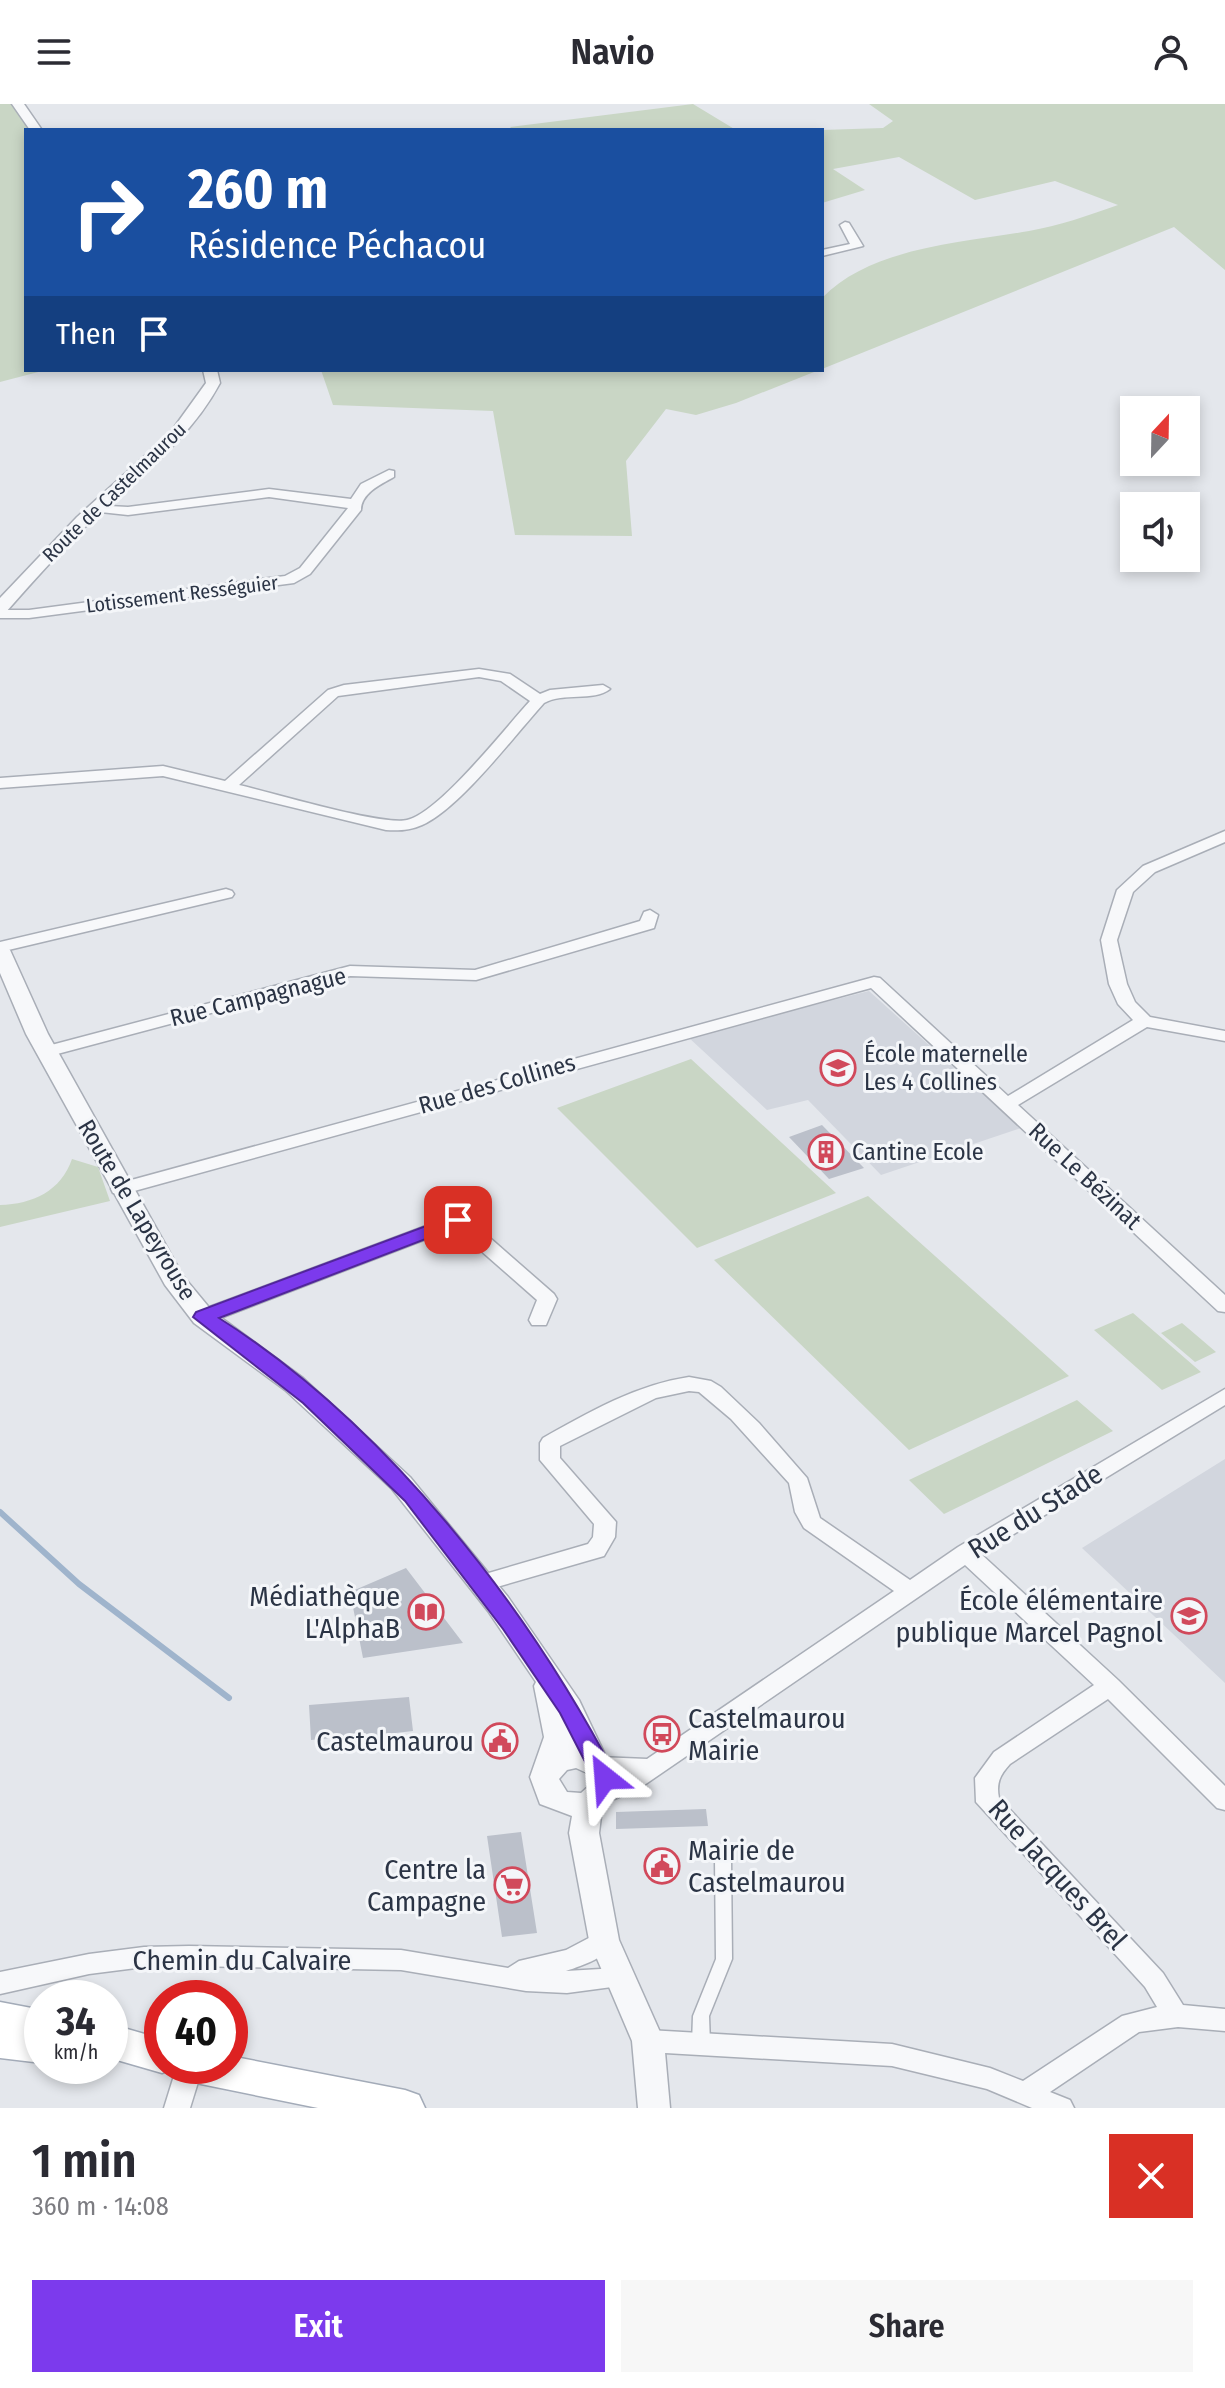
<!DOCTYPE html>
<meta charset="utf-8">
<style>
body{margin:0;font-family:"Fira Sans Condensed",sans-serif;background:#f7f7f7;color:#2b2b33;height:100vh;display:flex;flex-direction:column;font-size:30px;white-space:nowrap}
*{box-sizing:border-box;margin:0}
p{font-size:26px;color:#7c7c81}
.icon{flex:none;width:44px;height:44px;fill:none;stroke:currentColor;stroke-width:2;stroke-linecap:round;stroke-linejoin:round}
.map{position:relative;height:2004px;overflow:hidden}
.drawer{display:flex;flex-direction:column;background:#fff;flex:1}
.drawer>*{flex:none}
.top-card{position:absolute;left:24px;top:24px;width:800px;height:244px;border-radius:0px;box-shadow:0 4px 12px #0003;background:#1a4fa0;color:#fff;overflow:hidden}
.needle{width:52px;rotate:22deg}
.controls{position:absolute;left:1120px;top:292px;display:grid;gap:16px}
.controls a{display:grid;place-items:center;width:80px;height:80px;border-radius:0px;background:#fff;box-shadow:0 4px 12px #0003;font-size:40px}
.speed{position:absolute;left:24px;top:1876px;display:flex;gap:16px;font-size:40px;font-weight:700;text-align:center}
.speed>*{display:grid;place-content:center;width:104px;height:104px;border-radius:50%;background:#fff;box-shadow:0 4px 12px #0003;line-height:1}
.speed small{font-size:20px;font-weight:400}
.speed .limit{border:12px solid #d22;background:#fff;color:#111}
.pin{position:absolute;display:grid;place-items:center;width:68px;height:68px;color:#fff;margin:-34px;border-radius:16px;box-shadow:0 4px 12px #0006}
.me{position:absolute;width:88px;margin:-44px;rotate:332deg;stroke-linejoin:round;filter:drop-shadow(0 0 6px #0008)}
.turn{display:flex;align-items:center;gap:28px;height:168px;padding:0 32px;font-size:36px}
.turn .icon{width:104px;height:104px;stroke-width:2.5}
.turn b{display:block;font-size:56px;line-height:68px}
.then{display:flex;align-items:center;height:76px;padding:0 32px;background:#0003;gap:16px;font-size:30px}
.round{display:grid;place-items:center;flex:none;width:84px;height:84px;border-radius:0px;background:#f7f7f7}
.head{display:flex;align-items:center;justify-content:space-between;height:136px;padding:0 32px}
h1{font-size:48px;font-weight:600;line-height:60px}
.primary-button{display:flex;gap:16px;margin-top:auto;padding:16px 32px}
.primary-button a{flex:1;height:92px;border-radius:0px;background:#7c3aed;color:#fff;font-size:32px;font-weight:600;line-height:92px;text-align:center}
.primary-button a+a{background:#f7f7f7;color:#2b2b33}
header{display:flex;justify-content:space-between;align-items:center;height:104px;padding:0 32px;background:#fff;font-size:36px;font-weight:600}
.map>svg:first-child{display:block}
.built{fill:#d2d6de}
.green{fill:#c9d6c5}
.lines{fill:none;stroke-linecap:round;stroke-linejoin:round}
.stream{stroke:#9fb4cc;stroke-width:6}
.building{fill:#bbc0ca}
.pedestrian-casing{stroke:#a9aeb7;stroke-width:3}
.minor-casing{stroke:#a9aeb7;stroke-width:3}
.tertiary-casing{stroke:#a9aeb7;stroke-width:3}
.primary-casing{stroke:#a3abb8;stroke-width:3}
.pedestrian{fill:#f7f8fa;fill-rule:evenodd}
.minor{fill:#f7f8fa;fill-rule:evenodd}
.tertiary{fill:#f7f8fa;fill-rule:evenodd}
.primary{fill:#fff;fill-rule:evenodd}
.route{fill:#7c3aed;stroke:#51269a;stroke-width:2}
.labels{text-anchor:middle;stroke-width:6;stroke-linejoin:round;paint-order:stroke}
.far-street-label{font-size:20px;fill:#2b3445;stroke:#f4f6f9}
.street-label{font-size:24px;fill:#2b3445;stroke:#f4f6f9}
.poi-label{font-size:24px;fill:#2b3445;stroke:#f4f6f9;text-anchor:start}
.near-street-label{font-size:28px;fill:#2b3445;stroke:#f4f6f9}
.near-poi-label{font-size:28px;fill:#2b3445;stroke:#f4f6f9;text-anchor:end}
</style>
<header><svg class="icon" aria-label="menu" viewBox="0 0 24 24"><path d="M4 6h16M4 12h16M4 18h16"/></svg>Navio<svg class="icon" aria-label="person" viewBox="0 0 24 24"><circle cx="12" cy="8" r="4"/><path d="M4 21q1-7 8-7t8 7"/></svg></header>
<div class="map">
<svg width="1225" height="2004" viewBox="0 0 1225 2004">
<rect width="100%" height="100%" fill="#e4e7ec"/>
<path class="built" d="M869,887l152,137 -140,47 -73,-75 -41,10 -79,-73z
M1225,1355v224l-143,-135z"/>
<path class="green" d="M0,0h12l17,26h-3v240h20l-46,12z
M693,0l43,26h-223l-3,-3z
M869,0h356v166l-51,-43 -352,142v-71c49,-51 140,-55 207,-67 29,-5 61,-16 89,-26l-63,-24 -80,19 -76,-43 -66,12 32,21 -43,13v-73l61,-2 10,-7z
M321,266h498l-83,33 -40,12 -30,-6 -40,52 6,75 -117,-1 -22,-124 -160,-6z
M691,955l145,134 -139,55 -140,-140z
M72,1055l26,8 12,34 -110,26v-22c33,-1 61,-14 72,-46z
M868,1092l201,180 -160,74 -195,-190z
M1133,1209l68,59 -39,18 -68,-60z
M1182,1219l34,29 -21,10 -34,-29z
M1077,1296l36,31 -169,83 -35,-34z"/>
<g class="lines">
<path class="stream" d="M0,1408l79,72 150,114"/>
</g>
<path class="building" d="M822,1021l42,43 -35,11 -40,-42z
M406,1464l57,75 -100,15 -13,-66z
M409,1593l4,34 -26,3 2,12 -45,4 -1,-13 -32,3 -2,-35z
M706,1705l2,17 -92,3v-17z
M521,1728l16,101 -35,4 -15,-101z"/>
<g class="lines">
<defs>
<path id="pedestrian" d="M723,1749l6,1 2,5 1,100 -23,57 1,28 -3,5 -6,2 -6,-2 -3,-5 1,-28 23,-57 -1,-100 2,-5z"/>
<path id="minor" d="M845,118l4,1 14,23 -41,10v-6l28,-6 -10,-19z
M389,366l5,1v6c-15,8 -33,17 -33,33l-51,64 -16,9 -265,35h-29v-8h29l256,-34 15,-8 48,-60 -79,-11 -141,18 -37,-4v-6l37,2 141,-18 82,10 10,-15z
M479,565l31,5 30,20 10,-4 53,-5 7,4c-17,13 -46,3 -66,14 -29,32 -85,106 -122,122 -11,5 -24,6 -36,5l-223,-54 -163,12v-10l163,-12 62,15 103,-91 16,-5zM479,573l22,4 29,20c-25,27 -90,111 -123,119 -25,6 -136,-28 -168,-35l99,-89z
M1225,727v11l-70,30 -22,20 -16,48 10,44 8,18 15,15 75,14v10l-78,-14 -129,78 207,190v17l-7,-1 -347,-323 -744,205h-14l-2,-4 2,-4 761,-208 6,1 128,118 125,-76 -15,-16 -9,-20 -8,-44 16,-50 26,-24z
M226,785l6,2 2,3 -2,3 -232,55v-10z
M650,806l8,5 -4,13 -178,52 -126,-4 -304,81 -9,-5 3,-4 310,-82 125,4 165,-49 4,-9z
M458,1110l7,2 89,78 3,5 -11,26h-14l-3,-5 8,-20 -82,-72 -245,94h-14l-3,-5 3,-5z
M689,1273l22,4 10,6 38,36 48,55 13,40 90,62 48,-33 267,-158v16l-244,149 137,126 107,106v24l-8,-2 -109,-109 -98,65c-10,11 -14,19 -11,34l164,175 20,32 42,4v22l-47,-4 -39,5 -89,60 20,8 4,8h-42l-45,-19 -95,-23 -244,-14 -9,-3 -4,-8 4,-8 9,-3 244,14 98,24 33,13 99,-65 35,-9 -12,-20 -169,-185 -1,-24 19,-26 100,-67 -129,-120 -328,225 -38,15 -8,-2 -4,-7 4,-7 30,-13 -30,-4 -4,-6 4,-6 8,-3 48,2 247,-168 -90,-63 -9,-16 -6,-29 -58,-64 -32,-27 -10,-1 -33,7 -96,48v12l56,64 -1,15 -11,19 -121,35 -8,-2 -3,-6 3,-6 113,-33 5,-7 1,-13 -54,-64v-17l3,-5c46,-26 93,-53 146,-61z
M604,1826l9,3 3,7c-8,17 -32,25 -50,31l52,-3 9,3 4,7 -4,7 -60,8 -41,-2 -125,-21 -212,-4 -45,1 -55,7 -89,20v-22l89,-18 55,-7 45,-1 212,4 107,18 11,-7 47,-11z
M177,1962h26l-13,42h-26z"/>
<path id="tertiary" d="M12,0h12l18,26h-12z
M203,266h14l3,13c-29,54 -75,89 -120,130 -34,31 -64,65 -94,99l-6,1v-15l77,-81 93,-84 36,-50z
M0,840l10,6 38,84 135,242 29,35 91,67 107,99 98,120 71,103 40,84 -17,24 -3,25 20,107 45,101 6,67h-32l-6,-67 -43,-101 -20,-107 3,-17 -32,-12 -10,-27 14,-40 -10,-51 2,-4 -48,-71 -96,-122 -107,-99 -91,-67 -29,-38 -139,-251 -26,-61zM576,1664l11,5 4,11 -10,9 -14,-1 -8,-13 8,-9z"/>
<path id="primary" d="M0,1898l42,8v53l-42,-5z
M110,1920l52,15v27h68v-10l175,34 14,5 6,13h-107l-122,-25 -14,-5 -5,-11 -15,6 -52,-15z"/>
</defs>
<use href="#pedestrian" class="pedestrian-casing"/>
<use href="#minor" class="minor-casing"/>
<use href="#tertiary" class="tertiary-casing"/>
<use href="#primary" class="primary-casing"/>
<use href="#pedestrian" class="pedestrian"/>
<use href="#minor" class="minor"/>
<use href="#tertiary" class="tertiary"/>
<use href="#primary" class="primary"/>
</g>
<path class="route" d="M458,1110l7,2 3,4 -3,4 -246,94c166,105 308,287 398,460l-4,7h-16l-37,-72 -57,-84 -98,-128 -102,-98 -110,-86 3,-5z"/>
<defs>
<symbol id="school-ring" viewBox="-11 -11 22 22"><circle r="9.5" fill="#f4f6f9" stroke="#d1495b" stroke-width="1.5"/><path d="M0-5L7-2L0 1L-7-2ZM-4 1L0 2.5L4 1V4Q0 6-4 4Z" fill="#d1495b"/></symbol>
<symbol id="building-ring" viewBox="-11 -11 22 22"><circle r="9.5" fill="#f4f6f9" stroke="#d1495b" stroke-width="1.5"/><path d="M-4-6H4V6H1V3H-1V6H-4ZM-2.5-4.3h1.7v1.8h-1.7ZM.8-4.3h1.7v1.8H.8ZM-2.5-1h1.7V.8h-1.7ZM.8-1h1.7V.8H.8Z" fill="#d1495b"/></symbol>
<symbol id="library-ring" viewBox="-11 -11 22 22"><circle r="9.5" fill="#f4f6f9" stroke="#d1495b" stroke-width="1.5"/><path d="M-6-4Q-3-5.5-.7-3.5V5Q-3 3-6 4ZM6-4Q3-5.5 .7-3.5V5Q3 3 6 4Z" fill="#d1495b"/></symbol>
<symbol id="bus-ring" viewBox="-11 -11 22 22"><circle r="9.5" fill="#f4f6f9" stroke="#d1495b" stroke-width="1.5"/><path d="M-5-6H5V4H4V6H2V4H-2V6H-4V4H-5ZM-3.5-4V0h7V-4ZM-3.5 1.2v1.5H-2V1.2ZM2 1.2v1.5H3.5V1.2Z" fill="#d1495b"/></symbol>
<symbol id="civic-ring" viewBox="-11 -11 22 22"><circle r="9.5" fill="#f4f6f9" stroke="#d1495b" stroke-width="1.5"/><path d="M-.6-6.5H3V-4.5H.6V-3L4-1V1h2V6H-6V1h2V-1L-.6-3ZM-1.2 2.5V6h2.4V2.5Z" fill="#d1495b"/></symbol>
<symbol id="supermarket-ring" viewBox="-11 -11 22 22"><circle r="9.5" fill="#f4f6f9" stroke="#d1495b" stroke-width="1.5"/><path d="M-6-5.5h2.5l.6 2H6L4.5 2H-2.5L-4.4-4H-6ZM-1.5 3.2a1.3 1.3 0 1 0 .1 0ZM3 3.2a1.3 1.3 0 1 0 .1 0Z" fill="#d1495b"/></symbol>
</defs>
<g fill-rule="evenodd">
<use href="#school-ring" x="818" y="944" width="40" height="40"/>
<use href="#building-ring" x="806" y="1028" width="40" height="40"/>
<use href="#library-ring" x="406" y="1488" width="40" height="40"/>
<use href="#school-ring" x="1169" y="1492" width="40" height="40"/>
<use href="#bus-ring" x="642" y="1610" width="40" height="40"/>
<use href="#civic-ring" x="480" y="1617" width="40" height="40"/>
<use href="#civic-ring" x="642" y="1742" width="40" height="40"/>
<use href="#supermarket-ring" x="492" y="1761" width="40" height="40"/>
</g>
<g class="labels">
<g class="far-street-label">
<text transform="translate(114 388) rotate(-44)" y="7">Route de Castelmaurou</text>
<text transform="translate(182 490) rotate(-7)" y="7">Lotissement Rességuier</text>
</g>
<g class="street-label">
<text transform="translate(258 893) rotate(-14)" y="8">Rue Campagnague</text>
<text transform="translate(497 980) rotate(-16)" y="8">Rue des Collines</text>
<text transform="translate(1085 1072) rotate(43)" y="8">Rue Le Bézinat</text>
<text transform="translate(137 1106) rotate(59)" y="8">Route de Lapeyrouse</text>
</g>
<g class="poi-label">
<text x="864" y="958">École maternelle<tspan x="864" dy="28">Les 4 Collines</tspan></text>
<text x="852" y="1056">Cantine Ecole</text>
</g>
<g class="near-street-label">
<text transform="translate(1035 1407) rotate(-32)" y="10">Rue du Stade</text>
<text transform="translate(1058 1770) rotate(48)" y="10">Rue Jacques Brel</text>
<text x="242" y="1866">Chemin du Calvaire</text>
</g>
<g class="near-poi-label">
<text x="400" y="1502">Médiathèque<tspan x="400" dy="32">L'AlphaB</tspan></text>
<text x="1163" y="1506">École élémentaire<tspan x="1163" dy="32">publique Marcel Pagnol</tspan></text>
<text x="688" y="1624" text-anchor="start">Castelmaurou<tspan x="688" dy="32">Mairie</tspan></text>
<text x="474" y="1647">Castelmaurou</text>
<text x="688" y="1756" text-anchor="start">Mairie de<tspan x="688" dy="32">Castelmaurou</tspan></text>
<text x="486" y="1775">Centre la<tspan x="486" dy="32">Campagne</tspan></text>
</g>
</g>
</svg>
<div class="controls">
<a><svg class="needle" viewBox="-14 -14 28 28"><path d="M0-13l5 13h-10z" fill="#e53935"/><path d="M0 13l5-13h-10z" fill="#7c7c81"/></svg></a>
<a><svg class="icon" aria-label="sound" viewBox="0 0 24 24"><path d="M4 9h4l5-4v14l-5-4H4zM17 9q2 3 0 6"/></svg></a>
</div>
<div class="speed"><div>34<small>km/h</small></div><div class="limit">40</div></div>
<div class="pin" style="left:458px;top:1116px;background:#d93025"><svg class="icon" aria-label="arrive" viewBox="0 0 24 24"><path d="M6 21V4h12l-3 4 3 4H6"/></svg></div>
<svg class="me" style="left:605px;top:1674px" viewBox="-20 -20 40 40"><path d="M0-17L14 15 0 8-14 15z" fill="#7c3aed" stroke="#fff" stroke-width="4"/></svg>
<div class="top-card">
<div class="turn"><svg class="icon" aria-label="right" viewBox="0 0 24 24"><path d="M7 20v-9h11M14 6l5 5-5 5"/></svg><div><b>260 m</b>Résidence Péchacou</div></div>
<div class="then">Then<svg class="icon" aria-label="arrive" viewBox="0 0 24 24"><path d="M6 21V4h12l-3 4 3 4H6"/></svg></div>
</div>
</div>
<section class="drawer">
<div class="head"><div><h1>1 min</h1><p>360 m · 14:08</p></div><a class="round" style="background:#d93025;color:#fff"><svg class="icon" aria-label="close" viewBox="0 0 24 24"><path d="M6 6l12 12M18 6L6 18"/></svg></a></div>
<div class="primary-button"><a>Exit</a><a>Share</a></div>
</section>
